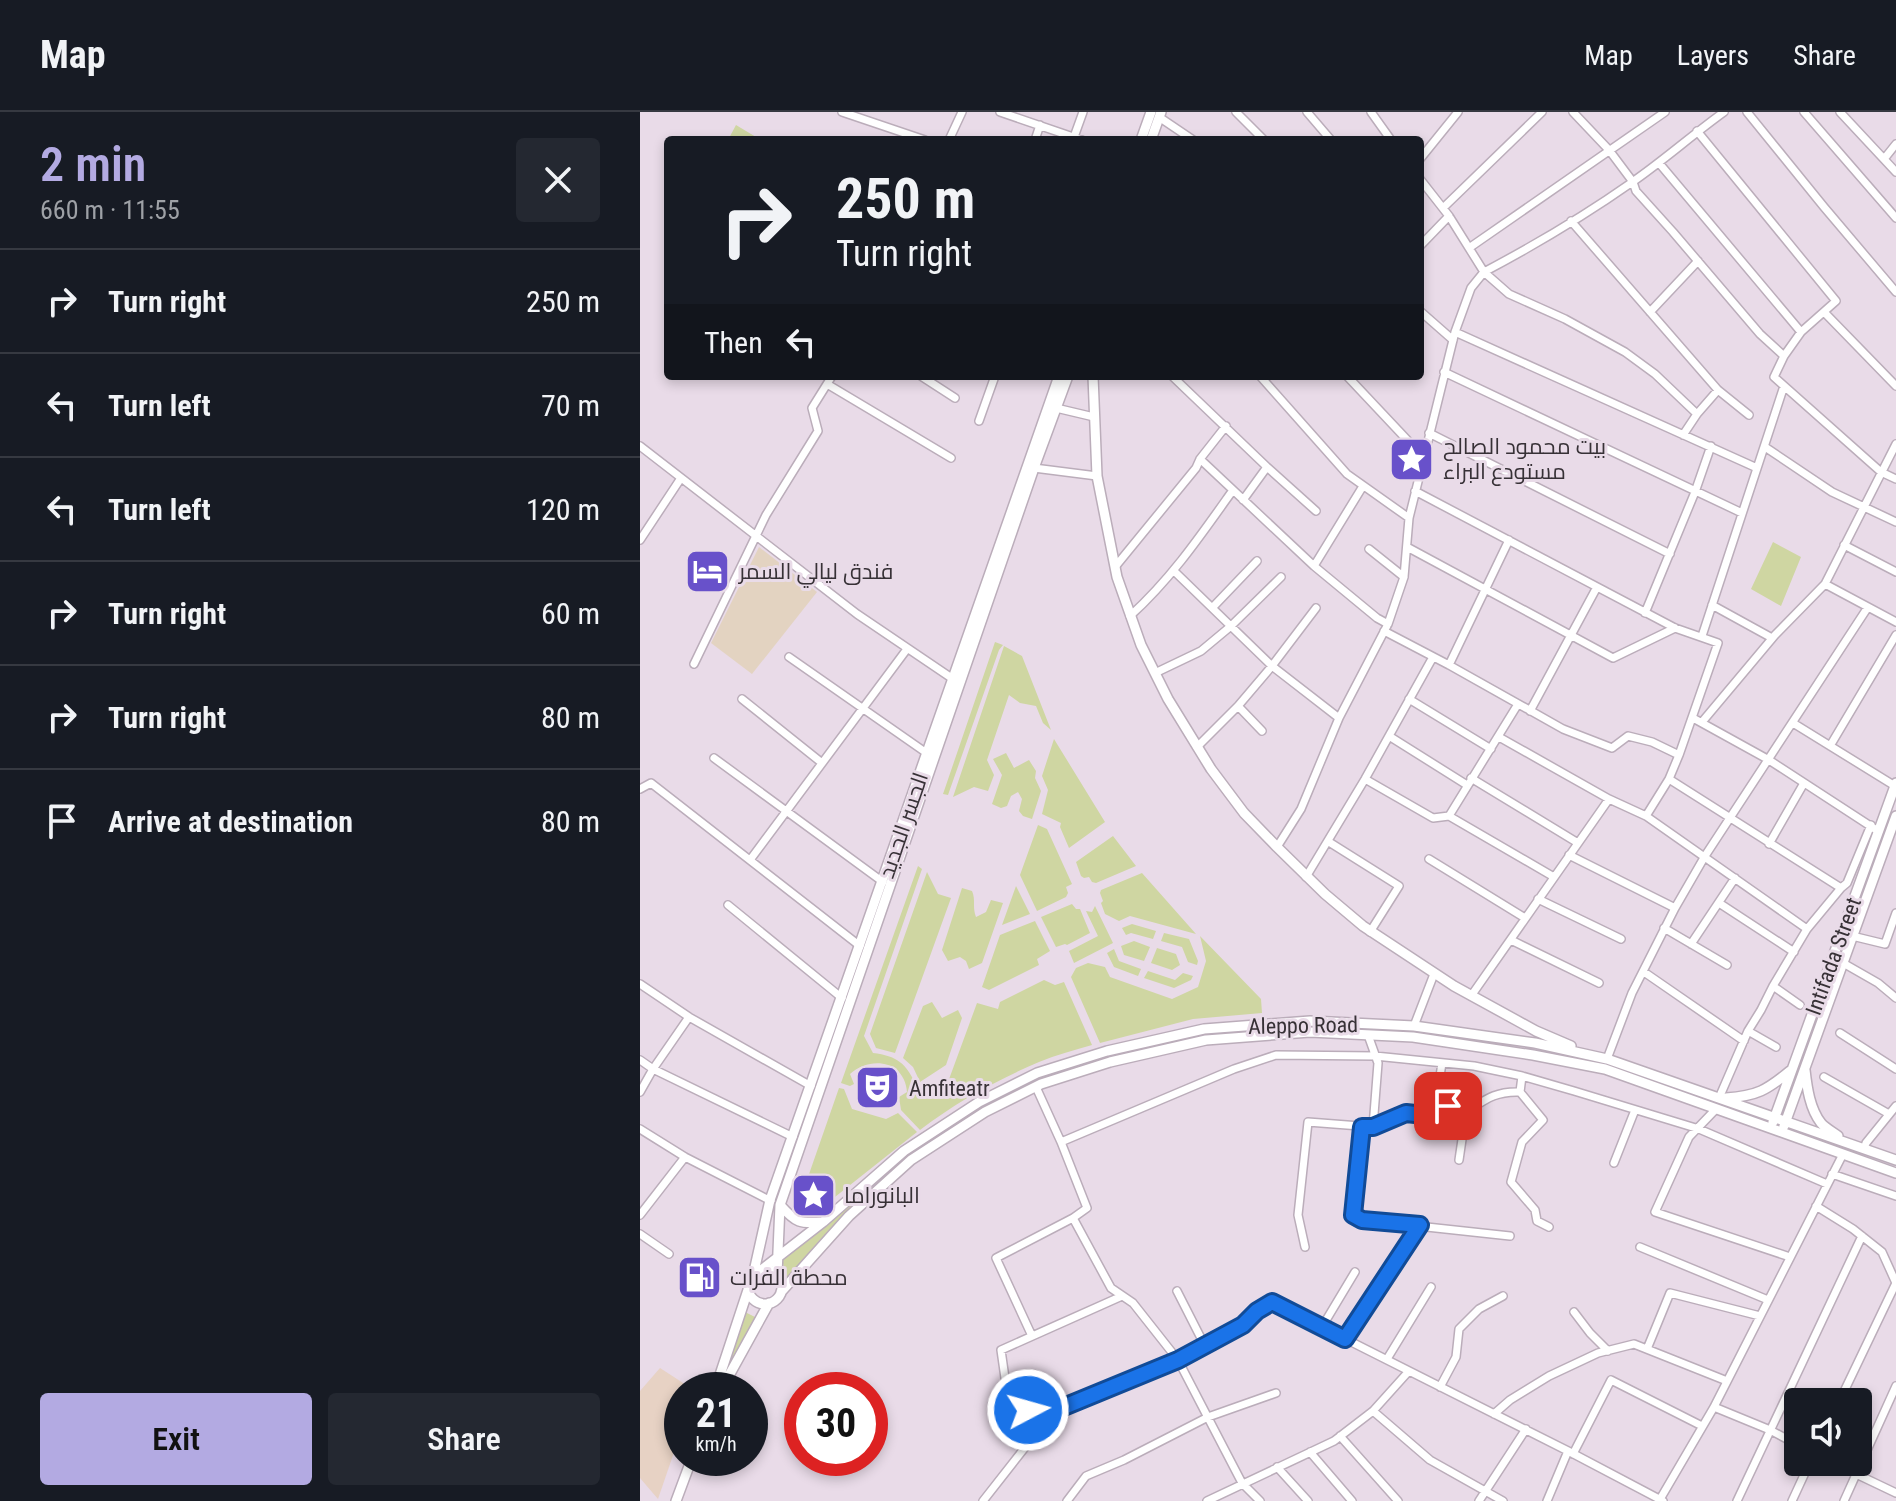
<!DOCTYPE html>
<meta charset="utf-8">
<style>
body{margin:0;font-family:"Roboto Condensed",Cairo,sans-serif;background:#242831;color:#f1f3f6;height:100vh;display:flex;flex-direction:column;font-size:30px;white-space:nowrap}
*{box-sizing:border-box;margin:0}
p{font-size:26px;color:#9ea1a6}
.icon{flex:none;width:44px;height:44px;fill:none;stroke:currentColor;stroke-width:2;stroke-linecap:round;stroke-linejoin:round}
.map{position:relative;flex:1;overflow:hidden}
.panel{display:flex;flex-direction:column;background:#171b24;width:640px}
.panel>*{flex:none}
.guide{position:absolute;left:24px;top:24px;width:760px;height:244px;border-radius:8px;box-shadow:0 4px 12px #0003;background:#171b24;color:#f1f3f6;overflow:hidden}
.controls{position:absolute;left:1144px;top:1276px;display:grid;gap:16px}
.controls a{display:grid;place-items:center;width:88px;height:88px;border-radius:8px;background:#171b24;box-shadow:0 4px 12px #0003;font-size:40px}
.speed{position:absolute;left:24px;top:1260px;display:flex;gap:16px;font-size:40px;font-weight:700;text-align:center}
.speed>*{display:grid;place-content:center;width:104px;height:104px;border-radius:50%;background:#171b24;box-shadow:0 4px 12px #0003;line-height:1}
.speed small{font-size:20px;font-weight:400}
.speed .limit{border:12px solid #d22;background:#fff;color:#111}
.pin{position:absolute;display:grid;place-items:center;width:68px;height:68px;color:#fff;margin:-34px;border-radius:16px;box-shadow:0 4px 12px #0006}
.me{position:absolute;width:88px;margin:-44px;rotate:84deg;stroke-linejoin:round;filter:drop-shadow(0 0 6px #0008)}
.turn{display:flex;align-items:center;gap:28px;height:168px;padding:0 40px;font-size:36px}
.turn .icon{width:104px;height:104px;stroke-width:2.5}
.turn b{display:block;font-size:56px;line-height:68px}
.then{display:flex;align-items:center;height:76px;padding:0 40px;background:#0003;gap:16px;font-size:30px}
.round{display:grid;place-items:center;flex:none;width:84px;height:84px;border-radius:8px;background:#242831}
.summary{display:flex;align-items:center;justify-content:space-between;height:136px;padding:0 40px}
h1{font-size:48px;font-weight:600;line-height:60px;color:#b3aae2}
.action{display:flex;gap:16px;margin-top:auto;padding:16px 40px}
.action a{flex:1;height:92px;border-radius:8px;background:#b3aae2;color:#111;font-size:32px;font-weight:600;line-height:92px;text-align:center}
.action a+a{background:#242831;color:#f1f3f6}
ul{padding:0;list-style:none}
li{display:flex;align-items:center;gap:24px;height:104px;padding:0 40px;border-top:2px solid #363941}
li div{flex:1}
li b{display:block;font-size:30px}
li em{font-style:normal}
header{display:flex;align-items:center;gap:48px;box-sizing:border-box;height:112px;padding:0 40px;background:#171b24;border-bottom:2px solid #363941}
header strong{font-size:38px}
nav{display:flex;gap:44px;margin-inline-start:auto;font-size:28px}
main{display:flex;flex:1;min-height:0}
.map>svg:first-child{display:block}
.commercial{fill:#e7d2c4}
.industrial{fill:#e3d3c1}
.green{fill:#cfd6a2}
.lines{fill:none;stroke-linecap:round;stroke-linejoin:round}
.minor-casing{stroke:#bbadba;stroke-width:10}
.major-casing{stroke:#bbadba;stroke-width:12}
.minor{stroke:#fff;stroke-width:7}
.major{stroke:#fff;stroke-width:9}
.route-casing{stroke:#114b97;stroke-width:20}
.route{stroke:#1a73e8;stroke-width:14}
.labels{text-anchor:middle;stroke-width:6;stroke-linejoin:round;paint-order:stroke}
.poi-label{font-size:22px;fill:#373136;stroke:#e9dbe8;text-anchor:start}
.street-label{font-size:22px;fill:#373136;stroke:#e9dbe8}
</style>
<header>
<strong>Map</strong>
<nav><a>Map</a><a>Layers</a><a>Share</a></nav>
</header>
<main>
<section class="panel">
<div class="summary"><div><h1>2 min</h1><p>660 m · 11:55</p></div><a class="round"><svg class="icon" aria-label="close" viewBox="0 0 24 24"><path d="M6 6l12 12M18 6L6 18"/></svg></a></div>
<ul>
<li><svg class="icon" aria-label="right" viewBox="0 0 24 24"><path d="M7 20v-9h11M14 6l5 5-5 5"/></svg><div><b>Turn right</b></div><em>250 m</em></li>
<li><svg class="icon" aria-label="left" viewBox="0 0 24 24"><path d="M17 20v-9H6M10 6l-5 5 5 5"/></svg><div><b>Turn left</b></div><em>70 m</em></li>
<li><svg class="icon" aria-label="left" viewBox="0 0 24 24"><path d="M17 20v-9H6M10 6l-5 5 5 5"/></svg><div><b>Turn left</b></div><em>120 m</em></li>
<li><svg class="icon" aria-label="right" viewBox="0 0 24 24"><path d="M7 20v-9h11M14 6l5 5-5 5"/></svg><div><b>Turn right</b></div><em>60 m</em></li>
<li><svg class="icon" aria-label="right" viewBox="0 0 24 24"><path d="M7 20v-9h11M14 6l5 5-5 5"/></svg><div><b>Turn right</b></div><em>80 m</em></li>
<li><svg class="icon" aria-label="arrive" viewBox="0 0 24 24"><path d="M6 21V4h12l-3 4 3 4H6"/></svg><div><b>Arrive at destination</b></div><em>80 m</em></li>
</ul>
<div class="action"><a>Exit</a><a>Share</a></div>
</section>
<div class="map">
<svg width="1256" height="1389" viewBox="0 0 1256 1389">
<rect width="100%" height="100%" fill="#e9dbe8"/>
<path class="commercial" d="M20,1256l34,22h-12v39l-24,70 -18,-21v-87z"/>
<path class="industrial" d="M119,435l58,45 -65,82 -41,-31z"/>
<path class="green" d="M96,13l25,15h-33z
M1133,430l28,15 -20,49 -30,-17z
M355,530l8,3 -4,5 -51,145 -5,-1z
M364,534l18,10 29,74 -8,-7 -7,-17 -16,-3 -11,-8 -22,65 7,15 -6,16 -14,-4 -21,10z
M414,627l51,83 -36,26 -9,-21 1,-4 -19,-9 6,-24 -6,-14z
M366,641l8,15 15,-8 7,11 -1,7 6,13 -9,28 -9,-3 -4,-5 3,-12 -4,-7 -7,4 -4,10 -6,2 -9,-4 10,-29 -9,-16z
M398,713l9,4 25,55 -6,3 2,6 -2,4 -29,14 -17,-36z
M473,724l23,30 -40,17 -4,-1 -3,-5 -5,1 -3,-2 -5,-14z
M278,754l4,3 -58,167 9,17c24,3 33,10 43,32l32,-3 29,-79 21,6 2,-7 44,-22 11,5 9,-3 28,63c-17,5 -36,10 -53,17 -42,18 -83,40 -119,68l-19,-20 -2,-13 8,-5c-2,-31 -36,-37 -57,-18l4,10 -4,2 -9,-3z
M287,760l11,22 13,4 -56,155 -19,-5 -6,-14z
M502,761l54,61 -66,-18 -11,5 -14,-7 -4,-11 2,-2 -3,-8 1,-3z
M376,774l14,28 -28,11z
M322,776l10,3c4,9 0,16 4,26l10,-5 5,-12 12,3 -21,60 -13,6 -3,-8 -6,-4 -12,4 -6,-11z
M432,792l4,5h4l10,24 -23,12 -2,-1 -9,3 -15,-30z
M455,794l18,37 -39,20 -5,-12 29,-15 -12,-25 6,1z
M395,809l15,30 -13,8 2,6 -50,25 -7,-3 18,-52z
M492,812l24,7 -3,8 -22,-6 -5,2 -4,-7z
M524,821l25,6 9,22 -1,4 -9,-3 -6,-15 -21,-6z
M560,824l61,63 1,14 -69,6 -93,24 -29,-66 5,-9 12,-5 17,4 5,10 62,22 26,-12 8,-26z
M494,829l16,6 -6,14 -20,-6 -3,-9z
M517,836l19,6 4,11 -8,5 -21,-7z
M474,837l5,12 22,8 -3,7 -24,-9 -7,-14z
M508,859l27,9 8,-7 10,3 -2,4 -17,8 -30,-10z
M292,890l10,16 16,-8 4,8 -16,47 -26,17 -7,-15 -10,-9 20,-52z
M708,913l86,7 153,24 178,63c-59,-20 -117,-44 -177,-61 -33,-9 -68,-11 -102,-16 -31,-5 -63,-10 -96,-13 -99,-8 -197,3 -292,32 -37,11 -74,22 -107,41 -35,20 -70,42 -100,68 -39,32 -72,72 -105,109l-4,-21c55,-45 107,-94 166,-132 61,-41 125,-63 196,-80 43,-10 87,-18 131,-20 24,-1 49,-1 73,-1z
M199,976l5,1 8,20 34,10 12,-6 19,19 -101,80c-10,0 -13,-3 -16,-12z
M105,1200l12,6 -38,69z"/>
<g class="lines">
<defs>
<path id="minor" d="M202,0l83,28
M360,0l82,28
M596,0l28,28
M667,0l24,28
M731,0l20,28
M933,0l36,38 24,32 3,9 37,41 87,102 24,22
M1107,0l77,95 72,85
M1164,0l92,106
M1200,0l56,60
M519,5l34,23
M1057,19l139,170 -35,31 -17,24 -10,21 107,95 15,7
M434,25l9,-25
M309,28l13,-28
M395,28l5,-15
M780,47l38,-47
M1244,47l12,-15
M1019,51l142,169
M803,96l99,-96
M931,109l147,169 31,25
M780,134l29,-30
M829,136l196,-136
M780,199l33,29
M1010,200l48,-51
M1184,200l72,74
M815,220l302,136
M804,260l298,141
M281,264l34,22
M532,264l95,91 49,44
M620,264l87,98 62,44
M707,264l64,68 14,6
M187,272l124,74
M416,296l38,9
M1057,302l-42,-40 -30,-22 -60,-33 -56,-25 -25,-22c51,-27 100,-56 147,-89 32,-22 61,-48 93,-71
M339,309l16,-45
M789,321l241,121
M1043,323l14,-21 21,-24
M0,334l217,168 96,65
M1125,335l67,45 64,30
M560,347l114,107 63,52 11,6
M394,356l63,8
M775,379l260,137 43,15 -39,112 -10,24 -23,37
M603,388l24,-33
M0,428l41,-62
M1204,433l52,27
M767,435l206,111 62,-30
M729,437l35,28
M674,454l49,-80
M475,455l81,-99 4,-9 26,-33
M534,459l98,95 67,52
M1185,472l71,38
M1072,493l60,33
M573,495l44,-46
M1005,501l50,-121 16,-46
M490,504c41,-37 71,-81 103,-126
M744,519l65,34 114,64 49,19 16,-12 24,6 27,13
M1062,524l82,-250
M149,545l139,97
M54,552l72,-149 52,-84 -6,-23 20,-32
M809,553l60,-125
M515,561l46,-22 30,-25 50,-49
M102,587l80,64
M769,587l82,50
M598,594l24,25
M890,599l67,-124
M1053,606l76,42 109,71
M1062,610l73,-87 50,-51 71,-140
M1153,611l102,63
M749,624l78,49
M859,625l110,62 37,17 161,113
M1190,634l66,-111
M557,635l41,-41 34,-40 44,-58
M74,646l169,124
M831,666l107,65
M725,667l68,39 16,-2 69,-112
M1029,667l172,109 -34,41 -34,57 -12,24 -13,21 -29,67
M0,677l11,-6 209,163
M809,704l105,61
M689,730l70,44 -29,46
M1129,732l35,-61
M637,735l24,-38 38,-91 49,-94 16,-47 5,-59 46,-186 16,-44 13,-16 -35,-56 -29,-37
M929,743l106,53
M789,747l96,59
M110,748l157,-211
M666,765l59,-98 68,-122
M1201,776l6,-5 24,-58
M898,787l83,40
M1079,791l75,49
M88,793l114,93
M1024,816l63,37
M1212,824l33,8 11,-31
M871,828l88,43
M1051,832l44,-66
M1203,851l35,20 18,15
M1004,860l100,69
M0,872l49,33 122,69
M1133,874l27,19
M831,884l138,-197
M774,914l20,-52
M1108,919l28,16
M1200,921l56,36
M967,947l25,-66 43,-85 30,-52 163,-249
M0,948l13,9 140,68
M802,951l-8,53 14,-10 23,3
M1184,965l65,37
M0,980l13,-23 36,-52
M880,980l23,28 -21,22 -11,40 24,28 2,11 12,6
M1076,997l-27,28 -34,75 135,45
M722,1015l-9,88 9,5 148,16
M733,1015l33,-14 28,3
M0,1017l45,28 86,44
M421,1030l173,-73 42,-14 99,1 99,10 48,10 52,15 125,38 128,55
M1224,1037l2,-6 30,-37
M819,1048l7,-48c20,-13 30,-21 54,-20l2,-16
M974,1051l21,-53
M1192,1062l64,22
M1176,1094l37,23 29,23 14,31 -57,119
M0,1103l45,-58
M0,1122l29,20
M665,1135l-7,-32 10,-93 65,5 5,-64 -10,-28
M1000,1135l128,53
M537,1179l28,55
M934,1200l16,21 18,18
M682,1215l33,-55
M392,1224l-36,-78 77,-40 14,-10 -26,-66 -25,-55
M705,1227l75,-114
M1007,1237l23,-56 90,23
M747,1247l44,-72
M800,1275l16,-30 3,-28 20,-20 24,-13
M1074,1295l56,23 28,15
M733,1299l57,49 73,41
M409,1301l-21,-3 -23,-32 -4,-28 121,-54
M854,1302l16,-14 39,-24 49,-23 36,-9 93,37
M700,1324l58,65
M670,1340l42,49
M933,1342l38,-74 91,46
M1191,1350l65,31
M637,1355l31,34
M343,1389l58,-74 8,-14 129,-53 -45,-57 -22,-15 -38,-70
M427,1389l19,-25 38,-16 84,-43 68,-24
M567,1389l127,-60 39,-30 36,-40
M620,1389l-18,-18 -64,-123 65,-35 14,-14 15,-9 296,149 95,50
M839,1389l47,-72
M907,1389l21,-50
M1019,1389l55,-94 129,-253
M1097,1389l125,-265
M1152,1389l18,-39
M1204,1389l52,-115"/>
<path id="major" d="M501,28l10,-28
M511,28l10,-28
M453,264l4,100 20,101 24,68 27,54 43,70 33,44 33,34 48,47 38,32 91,60 82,45 35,15
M1165,958c2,18 5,39 16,53 4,5 12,9 17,13
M1086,986c31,-2 41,-8 64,-27
M1133,1010l123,-339
M1144,1014l112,-310
M140,1093c16,18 20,19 43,17
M108 1175a17 17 0 1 1 34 0a17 17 0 1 1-34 0Z
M120,1159l63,-49 81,-71 75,-49 58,-29 70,-22 97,-22 106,-8 104,5 121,17 72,16 289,101
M137,1163l3,-70 254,-737 34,-92
M113,1164l17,-76 289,-824
M141,1180l68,-76 62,-56 74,-48 56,-28 69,-22 96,-22 104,-8 103,5 120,18 72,14 291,104
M75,1278l33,-100
M81,1278l48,-87
M36,1389l16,-43"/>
</defs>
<use href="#minor" class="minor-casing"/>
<use href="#major" class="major-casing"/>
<use href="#minor" class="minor"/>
<use href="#major" class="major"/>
</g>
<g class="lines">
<defs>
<path id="route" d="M388,1298l21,3 129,-53 65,-35 14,-14 15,-9 73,37 75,-114 -58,-5 -9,-5 9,-88h11l33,-14 28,3 14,-10"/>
</defs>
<use href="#route" class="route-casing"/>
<use href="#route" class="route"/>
</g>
<defs>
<symbol id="sight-square" viewBox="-11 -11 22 22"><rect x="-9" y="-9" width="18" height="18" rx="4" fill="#6851ca" stroke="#e9dbe8"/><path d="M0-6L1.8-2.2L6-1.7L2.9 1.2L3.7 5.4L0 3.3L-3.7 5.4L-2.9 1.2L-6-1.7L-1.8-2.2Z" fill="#fff"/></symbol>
<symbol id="hotel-square" viewBox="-11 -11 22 22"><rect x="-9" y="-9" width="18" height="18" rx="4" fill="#6851ca" stroke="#e9dbe8"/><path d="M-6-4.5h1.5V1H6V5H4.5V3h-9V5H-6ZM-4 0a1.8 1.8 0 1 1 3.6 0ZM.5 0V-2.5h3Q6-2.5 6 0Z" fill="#fff"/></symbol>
<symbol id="theatre-square" viewBox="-11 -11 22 22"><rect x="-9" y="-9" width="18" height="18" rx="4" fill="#6851ca" stroke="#e9dbe8"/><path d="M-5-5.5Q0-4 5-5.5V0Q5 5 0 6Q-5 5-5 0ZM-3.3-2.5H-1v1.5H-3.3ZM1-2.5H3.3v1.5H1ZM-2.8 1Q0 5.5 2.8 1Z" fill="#fff"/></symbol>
<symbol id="fuel-square" viewBox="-11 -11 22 22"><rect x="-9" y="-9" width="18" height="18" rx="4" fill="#6851ca" stroke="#e9dbe8"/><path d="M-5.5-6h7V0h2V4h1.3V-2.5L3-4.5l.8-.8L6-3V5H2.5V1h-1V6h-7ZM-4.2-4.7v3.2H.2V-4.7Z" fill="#fff"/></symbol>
</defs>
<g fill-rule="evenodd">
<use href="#sight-square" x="746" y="322" width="51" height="51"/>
<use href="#hotel-square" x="42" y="434" width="51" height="51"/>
<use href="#theatre-square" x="212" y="950" width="51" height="51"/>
<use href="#sight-square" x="148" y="1058" width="51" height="51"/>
<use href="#fuel-square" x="34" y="1140" width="51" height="51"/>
</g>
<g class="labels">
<g class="poi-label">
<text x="803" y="342">بيت محمود الصالح<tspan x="803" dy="25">مستودع البراء</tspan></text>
<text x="99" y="467">فندق ليالي السمر</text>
<text x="269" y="984">Amfiteatr</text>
<text x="204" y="1091">البانوراما</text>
<text x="90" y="1173">محطة الفرات</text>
</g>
<g class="street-label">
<text transform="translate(263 713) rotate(-71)" y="8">الجسر الجديد</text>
<text transform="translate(1193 844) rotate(-70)" y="8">Intifada Street</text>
<text transform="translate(663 913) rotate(-1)" y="8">Aleppo Road</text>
</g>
</g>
</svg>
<div class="controls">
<a><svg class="icon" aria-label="sound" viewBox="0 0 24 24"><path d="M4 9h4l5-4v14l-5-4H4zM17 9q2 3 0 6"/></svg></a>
</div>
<div class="speed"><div>21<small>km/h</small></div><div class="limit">30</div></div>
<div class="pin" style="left:808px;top:994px;background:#d93025"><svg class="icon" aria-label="arrive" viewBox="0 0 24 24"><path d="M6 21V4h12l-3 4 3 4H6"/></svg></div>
<svg class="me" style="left:388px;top:1298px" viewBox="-20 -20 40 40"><circle r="17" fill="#1a73e8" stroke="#fff" stroke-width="3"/><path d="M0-11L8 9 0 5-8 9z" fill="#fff"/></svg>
<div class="guide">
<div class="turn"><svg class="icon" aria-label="right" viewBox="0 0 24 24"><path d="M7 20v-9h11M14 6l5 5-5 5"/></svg><div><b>250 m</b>Turn right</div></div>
<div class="then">Then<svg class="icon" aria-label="left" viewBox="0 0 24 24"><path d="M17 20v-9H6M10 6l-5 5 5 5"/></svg></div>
</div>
</div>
</main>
